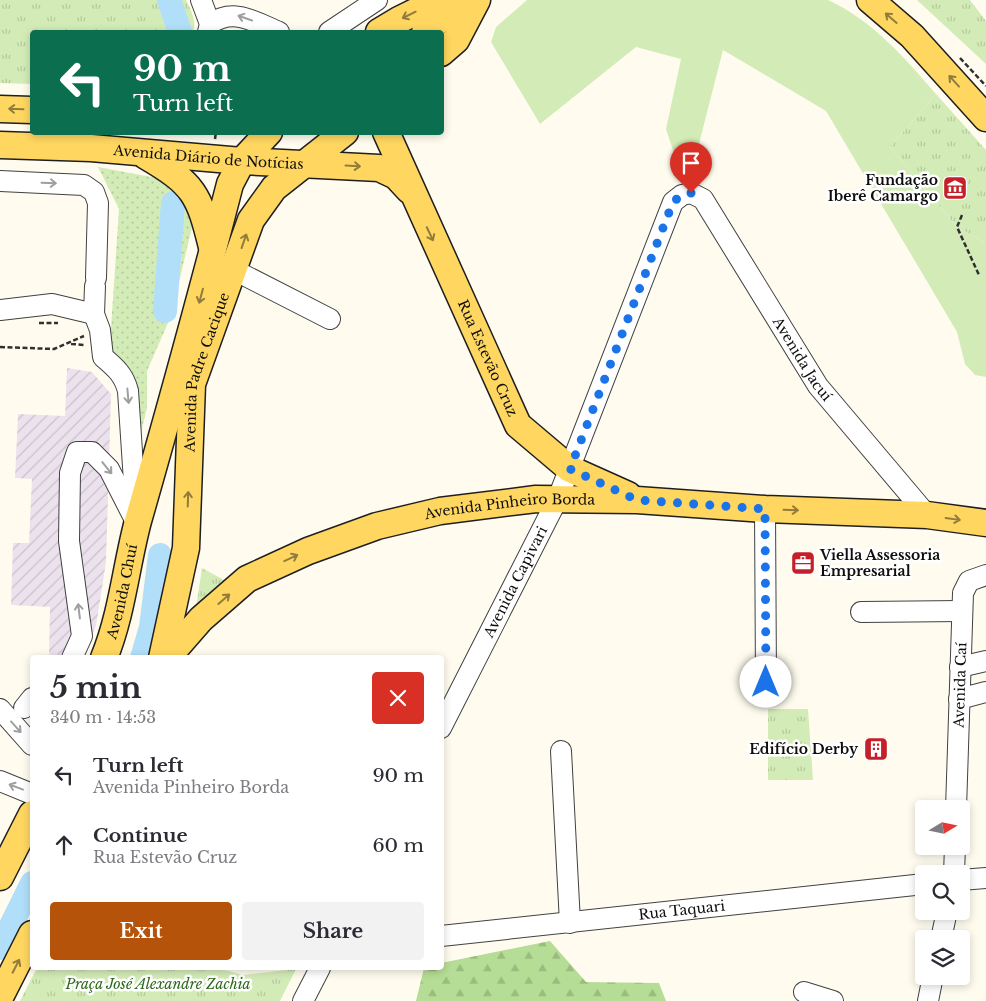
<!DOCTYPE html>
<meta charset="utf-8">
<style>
body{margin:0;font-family:"Libre Baskerville",serif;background:#f2f2f3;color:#2b2b33;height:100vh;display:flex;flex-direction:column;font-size:19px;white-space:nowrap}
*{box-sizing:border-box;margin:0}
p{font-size:16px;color:#7c7c81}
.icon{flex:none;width:28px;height:28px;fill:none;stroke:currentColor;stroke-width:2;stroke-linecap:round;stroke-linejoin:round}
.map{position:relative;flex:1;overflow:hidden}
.panel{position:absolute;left:30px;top:655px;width:414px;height:315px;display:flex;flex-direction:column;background:#fff;border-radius:5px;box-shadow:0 2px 8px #0003}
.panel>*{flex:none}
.top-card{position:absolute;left:30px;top:30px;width:414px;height:105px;border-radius:5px;box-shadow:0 2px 8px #0003;background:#0b6e4f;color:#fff;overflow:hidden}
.needle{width:32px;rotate:80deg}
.fabs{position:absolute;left:915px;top:800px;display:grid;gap:10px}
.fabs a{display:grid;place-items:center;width:55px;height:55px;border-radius:5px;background:#fff;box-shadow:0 2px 8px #0003;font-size:25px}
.pin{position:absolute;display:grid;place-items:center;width:42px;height:42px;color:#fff;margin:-51px -21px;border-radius:50% 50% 50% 0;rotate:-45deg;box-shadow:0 0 5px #0007}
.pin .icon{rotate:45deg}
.me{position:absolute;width:55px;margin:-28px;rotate:0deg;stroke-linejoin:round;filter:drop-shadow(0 0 4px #0008)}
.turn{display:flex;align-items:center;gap:18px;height:105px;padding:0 20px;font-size:22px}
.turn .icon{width:65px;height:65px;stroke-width:2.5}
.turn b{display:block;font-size:35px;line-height:42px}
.round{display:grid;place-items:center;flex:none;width:52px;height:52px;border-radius:5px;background:#f2f2f3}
.head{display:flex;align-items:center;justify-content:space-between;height:85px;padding:0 20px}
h1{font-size:30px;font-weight:800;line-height:38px}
.action{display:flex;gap:10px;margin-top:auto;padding:10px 20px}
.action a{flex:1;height:58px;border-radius:5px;background:#b45309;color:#fff;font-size:20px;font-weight:800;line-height:58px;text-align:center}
.action a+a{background:#f2f2f3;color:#2b2b33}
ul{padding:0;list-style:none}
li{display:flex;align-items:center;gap:15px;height:70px;padding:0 20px}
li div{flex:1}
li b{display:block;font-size:19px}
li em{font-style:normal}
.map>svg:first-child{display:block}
.industrial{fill:url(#industrial-furrows)}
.grass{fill:#d3ecb7}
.forest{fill:url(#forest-firs)}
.park{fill:url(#park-tufts)}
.garden{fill:url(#garden-dots)}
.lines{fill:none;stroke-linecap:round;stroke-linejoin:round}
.river{stroke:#b1dff9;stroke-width:24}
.minor-casing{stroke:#414141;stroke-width:22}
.major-casing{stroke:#1f1f1f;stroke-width:29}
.path{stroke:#303030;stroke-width:2.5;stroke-dasharray:5 2.5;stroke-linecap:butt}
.minor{stroke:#fff;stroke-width:20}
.major{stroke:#fed660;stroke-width:26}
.oneway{stroke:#927c3b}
.oneway2{stroke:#9f9f9f}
.route{stroke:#1a73e8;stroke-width:9;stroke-dasharray:0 16.2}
.labels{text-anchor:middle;stroke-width:5;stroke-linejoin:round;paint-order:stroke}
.street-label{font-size:14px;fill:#0e0e0e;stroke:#fff}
.poi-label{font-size:14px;font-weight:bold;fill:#0e0e0e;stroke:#fff;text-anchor:end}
.park-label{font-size:14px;font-style:italic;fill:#2c691b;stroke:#fff}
</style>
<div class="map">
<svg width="986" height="1001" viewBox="0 0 986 1001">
<defs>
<pattern id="industrial-furrows" width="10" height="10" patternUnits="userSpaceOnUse" patternTransform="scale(1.25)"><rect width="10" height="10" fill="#ece2ed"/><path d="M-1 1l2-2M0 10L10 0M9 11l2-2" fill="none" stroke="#c9c1ca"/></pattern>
<pattern id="forest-firs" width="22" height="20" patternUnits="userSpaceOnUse" patternTransform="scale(1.25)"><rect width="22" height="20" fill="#b6dd95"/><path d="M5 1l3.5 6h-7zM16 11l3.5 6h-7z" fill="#9bbc7f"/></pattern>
<pattern id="park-tufts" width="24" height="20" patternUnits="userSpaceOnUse" patternTransform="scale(1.25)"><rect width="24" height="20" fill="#d3ecb7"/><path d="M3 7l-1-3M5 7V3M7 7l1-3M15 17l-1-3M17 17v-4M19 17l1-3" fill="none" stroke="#b4c99c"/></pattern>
<pattern id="garden-dots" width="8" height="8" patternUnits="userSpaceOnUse" patternTransform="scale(1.25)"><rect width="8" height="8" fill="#d3ecb7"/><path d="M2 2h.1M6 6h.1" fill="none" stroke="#b4c99c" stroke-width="1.8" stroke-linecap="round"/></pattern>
</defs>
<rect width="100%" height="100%" fill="#fffcef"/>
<path class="industrial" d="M67,368l25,4 19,22 -5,168 -10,64 -14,31h-33l1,-50 -39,-2 2,-62h16l3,-64 -17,-1 3,-64 47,2z"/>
<path class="grass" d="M527,0h301c44,20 76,57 108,94l-46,53 67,80 29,16v134l-11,-2 -10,-11 -8,-32 -131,-221 -103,-61 -32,125 -10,-1 -15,-45 15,-70 -45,-12 -96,77 -49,-82 5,-15z"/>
<path class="forest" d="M550,941l36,41 73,1 7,18h-250l8,-33h17v-5z"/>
<path class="park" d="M0,0h186c5,10 11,22 7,32h-161v52l-32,-1z
M917,0h53l16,21v43z
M936,94l50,56v93l-29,-16 -67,-80z
M202,568l24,13 -30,27z
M768,709h40l5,71h-45z
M37,968h180l26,7 53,-6 -16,32h-260z"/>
<path class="garden" d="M98,167l59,11 26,21 9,28 -21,89 -24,55v37l-10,40 -28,-90 10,-149z"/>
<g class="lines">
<path class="river" d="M169,0l11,32
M165,311l8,-108
M142,658l9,-31 9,-72
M0,948l32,-65"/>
<defs>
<g id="minor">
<path d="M201,0l9,24 -2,8"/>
<path d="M210,24c24,-17 45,-2 69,8"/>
<path d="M329,32l48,-32"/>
<path d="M0,181l84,4 10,7 4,11 -2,75"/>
<path d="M234,270l96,49"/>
<path d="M95,286l-1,28 6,16 3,27c13,11 21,18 25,34l8,121"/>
<path d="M0,310l52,-6 42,10"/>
<path d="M765,509l1,173"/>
<path d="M861,612l101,-1"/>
<path d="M72,658l10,-22 -13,-95 1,-68 7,-21h15l17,17 28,55"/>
<path d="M960,667l26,-6"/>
<path d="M959,699l27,-7"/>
<path d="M24,708l8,-10"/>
<path d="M0,709l32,36"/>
<path id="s1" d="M441,728l117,-230 115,-296 9,-7 9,-2 12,6 115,187 109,129"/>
<path d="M561,751l9,172"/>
<path d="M0,781l32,13"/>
<path id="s2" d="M956,809l7,-216 6,-12 17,-6"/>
<path d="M954,874l1,-28"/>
<path d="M961,880l25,-2"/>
<path id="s3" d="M441,936l483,-52"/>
<path d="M941,939l6,-28"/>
<path d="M804,992l29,9"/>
<path d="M303,1001l17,-33"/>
<path d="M928,1001l5,-25"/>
</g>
<g id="major">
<path d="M870,0l42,36 74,82"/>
<path d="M379,32l20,-12 40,-20"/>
<path d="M425,32l39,-32"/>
<path d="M441,53l15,-13 21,-40"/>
<path d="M0,109l32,1"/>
<path id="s4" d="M386,132l132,293 52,44 58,26"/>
<path id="s5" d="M0,145l91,3 151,13 137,7 17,8 13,14"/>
<path d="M146,156c48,28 53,38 66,91"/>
<path id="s6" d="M104,658c18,-44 22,-92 34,-137 32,-112 63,-224 92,-337l12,-23 27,-29"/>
<path id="s7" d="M162,658l24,-110 6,-164 59,-164 23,-32 71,-56"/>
<path id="s8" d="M167,658l34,-39 46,-40 61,-28 69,-25 63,-15 96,-12 101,1 128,9 162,6 59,8"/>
<path d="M0,877l32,-63"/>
<path d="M0,997l32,-63"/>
</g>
</defs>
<use href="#minor" class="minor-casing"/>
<use href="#major" class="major-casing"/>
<path class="path" d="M960,58l26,28
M215,139l1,-7
M962,215l-5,12 22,48
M39,323h19
M71,344l14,1
M0,347l54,2 30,-13"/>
<use href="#minor" class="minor"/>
<use href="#major" class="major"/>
</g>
<defs><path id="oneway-shaft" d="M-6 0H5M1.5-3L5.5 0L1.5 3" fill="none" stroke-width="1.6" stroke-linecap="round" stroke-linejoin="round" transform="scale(1.25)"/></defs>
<g class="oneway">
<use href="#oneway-shaft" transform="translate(409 15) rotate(154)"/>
<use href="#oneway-shaft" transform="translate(891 18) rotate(-139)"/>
<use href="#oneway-shaft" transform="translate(954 81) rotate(-132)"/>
<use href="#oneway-shaft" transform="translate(16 109) rotate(-178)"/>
<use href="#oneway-shaft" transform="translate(353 166) rotate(3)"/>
<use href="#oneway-shaft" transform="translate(430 234) rotate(65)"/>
<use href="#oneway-shaft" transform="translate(244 241) rotate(-71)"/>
<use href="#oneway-shaft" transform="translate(201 296) rotate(105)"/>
<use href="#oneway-shaft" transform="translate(188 499) rotate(-88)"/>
<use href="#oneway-shaft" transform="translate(791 510) rotate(2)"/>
<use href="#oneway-shaft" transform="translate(953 519) rotate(8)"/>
<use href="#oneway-shaft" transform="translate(291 558) rotate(-25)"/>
<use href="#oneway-shaft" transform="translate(224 599) rotate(-41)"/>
<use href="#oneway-shaft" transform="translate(16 966) rotate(-63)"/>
</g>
<g class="oneway2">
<use href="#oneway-shaft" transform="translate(245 18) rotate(-161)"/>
<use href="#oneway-shaft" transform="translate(49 183) rotate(2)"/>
<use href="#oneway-shaft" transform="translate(128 396) rotate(85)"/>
<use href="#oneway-shaft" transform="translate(107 468) rotate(51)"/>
<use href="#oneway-shaft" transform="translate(79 611) rotate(-97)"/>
<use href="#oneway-shaft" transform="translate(16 727) rotate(48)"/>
<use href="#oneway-shaft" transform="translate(16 787) rotate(-159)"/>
</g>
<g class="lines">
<path class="route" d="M691,193l-9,2 -9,7 -103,267 67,31 128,9 1,173"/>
</g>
<defs>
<symbol id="museum-square" viewBox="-11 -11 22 22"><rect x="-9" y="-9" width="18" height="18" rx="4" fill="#c51f29" stroke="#fff"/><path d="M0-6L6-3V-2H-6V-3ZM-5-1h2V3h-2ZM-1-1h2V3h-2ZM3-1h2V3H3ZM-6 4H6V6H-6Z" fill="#fff"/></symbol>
<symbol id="office-square" viewBox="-11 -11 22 22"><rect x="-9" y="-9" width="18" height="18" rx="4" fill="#c51f29" stroke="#fff"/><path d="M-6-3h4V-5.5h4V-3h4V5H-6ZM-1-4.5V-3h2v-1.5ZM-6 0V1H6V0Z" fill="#fff"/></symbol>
<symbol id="building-square" viewBox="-11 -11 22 22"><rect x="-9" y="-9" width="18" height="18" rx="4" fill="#c51f29" stroke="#fff"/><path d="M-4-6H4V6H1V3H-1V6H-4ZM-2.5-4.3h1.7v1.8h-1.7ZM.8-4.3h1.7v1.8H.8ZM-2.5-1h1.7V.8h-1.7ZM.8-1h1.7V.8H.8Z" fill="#fff"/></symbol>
</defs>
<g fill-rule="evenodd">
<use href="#museum-square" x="941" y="174" width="28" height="28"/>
<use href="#office-square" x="789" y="549" width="28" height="28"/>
<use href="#building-square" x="862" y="735" width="28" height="28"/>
</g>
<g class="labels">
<g class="street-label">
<text dy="5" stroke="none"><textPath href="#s5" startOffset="209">Avenida Diário de Notícias</textPath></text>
<text dy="5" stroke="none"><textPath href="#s4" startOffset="248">Rua Estevão Cruz</textPath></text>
<text dy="5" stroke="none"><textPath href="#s1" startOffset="798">Avenida Jacuí</textPath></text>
<text dy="5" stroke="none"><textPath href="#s7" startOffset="291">Avenida Padre Cacique</textPath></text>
<text dy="5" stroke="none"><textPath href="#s8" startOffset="388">Avenida Pinheiro Borda</textPath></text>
<text dy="5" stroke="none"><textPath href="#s1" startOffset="164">Avenida Capivari</textPath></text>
<text dy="5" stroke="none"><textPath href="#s6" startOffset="69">Avenida Chuí</textPath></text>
<text dy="5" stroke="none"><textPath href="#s2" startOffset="124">Avenida Caí</textPath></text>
<text dy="5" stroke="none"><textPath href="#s3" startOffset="242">Rua Taquari</textPath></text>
</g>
<g class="poi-label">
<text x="938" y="185">Fundação<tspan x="938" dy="16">Iberê Camargo</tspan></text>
<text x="820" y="560" text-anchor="start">Viella Assessoria<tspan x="820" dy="16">Empresarial</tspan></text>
<text x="858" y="754">Edifício Derby</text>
</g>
<g class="park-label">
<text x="158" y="989">Praça José Alexandre Zachia</text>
</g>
</g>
</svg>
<div class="fabs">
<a><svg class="needle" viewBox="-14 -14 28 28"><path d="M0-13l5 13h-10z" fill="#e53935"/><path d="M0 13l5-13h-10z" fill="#7c7c81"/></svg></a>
<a><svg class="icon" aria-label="search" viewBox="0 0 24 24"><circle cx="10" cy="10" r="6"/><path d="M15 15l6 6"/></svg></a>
<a><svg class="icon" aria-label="layers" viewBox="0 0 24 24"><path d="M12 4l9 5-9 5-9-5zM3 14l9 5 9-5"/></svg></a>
</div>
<div class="pin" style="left:691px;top:193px;background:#d93025"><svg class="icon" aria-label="arrive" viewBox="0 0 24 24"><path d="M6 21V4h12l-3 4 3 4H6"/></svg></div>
<svg class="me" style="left:766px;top:682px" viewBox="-20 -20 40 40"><circle r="19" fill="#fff"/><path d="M0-13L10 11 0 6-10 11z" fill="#1a73e8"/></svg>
<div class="top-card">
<div class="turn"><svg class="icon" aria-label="left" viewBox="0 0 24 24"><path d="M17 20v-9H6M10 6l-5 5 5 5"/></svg><div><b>90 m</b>Turn left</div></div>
</div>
<section class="panel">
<div class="head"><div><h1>5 min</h1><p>340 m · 14:53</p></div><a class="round" style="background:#d93025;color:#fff"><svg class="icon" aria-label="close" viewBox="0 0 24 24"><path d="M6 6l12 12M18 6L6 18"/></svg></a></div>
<ul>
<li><svg class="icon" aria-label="left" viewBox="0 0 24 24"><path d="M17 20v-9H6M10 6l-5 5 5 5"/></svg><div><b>Turn left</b><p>Avenida Pinheiro Borda</p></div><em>90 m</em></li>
<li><svg class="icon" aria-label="ahead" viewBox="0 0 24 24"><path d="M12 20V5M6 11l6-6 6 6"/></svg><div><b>Continue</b><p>Rua Estevão Cruz</p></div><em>60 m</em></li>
</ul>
<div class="action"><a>Exit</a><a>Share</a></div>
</section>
</div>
